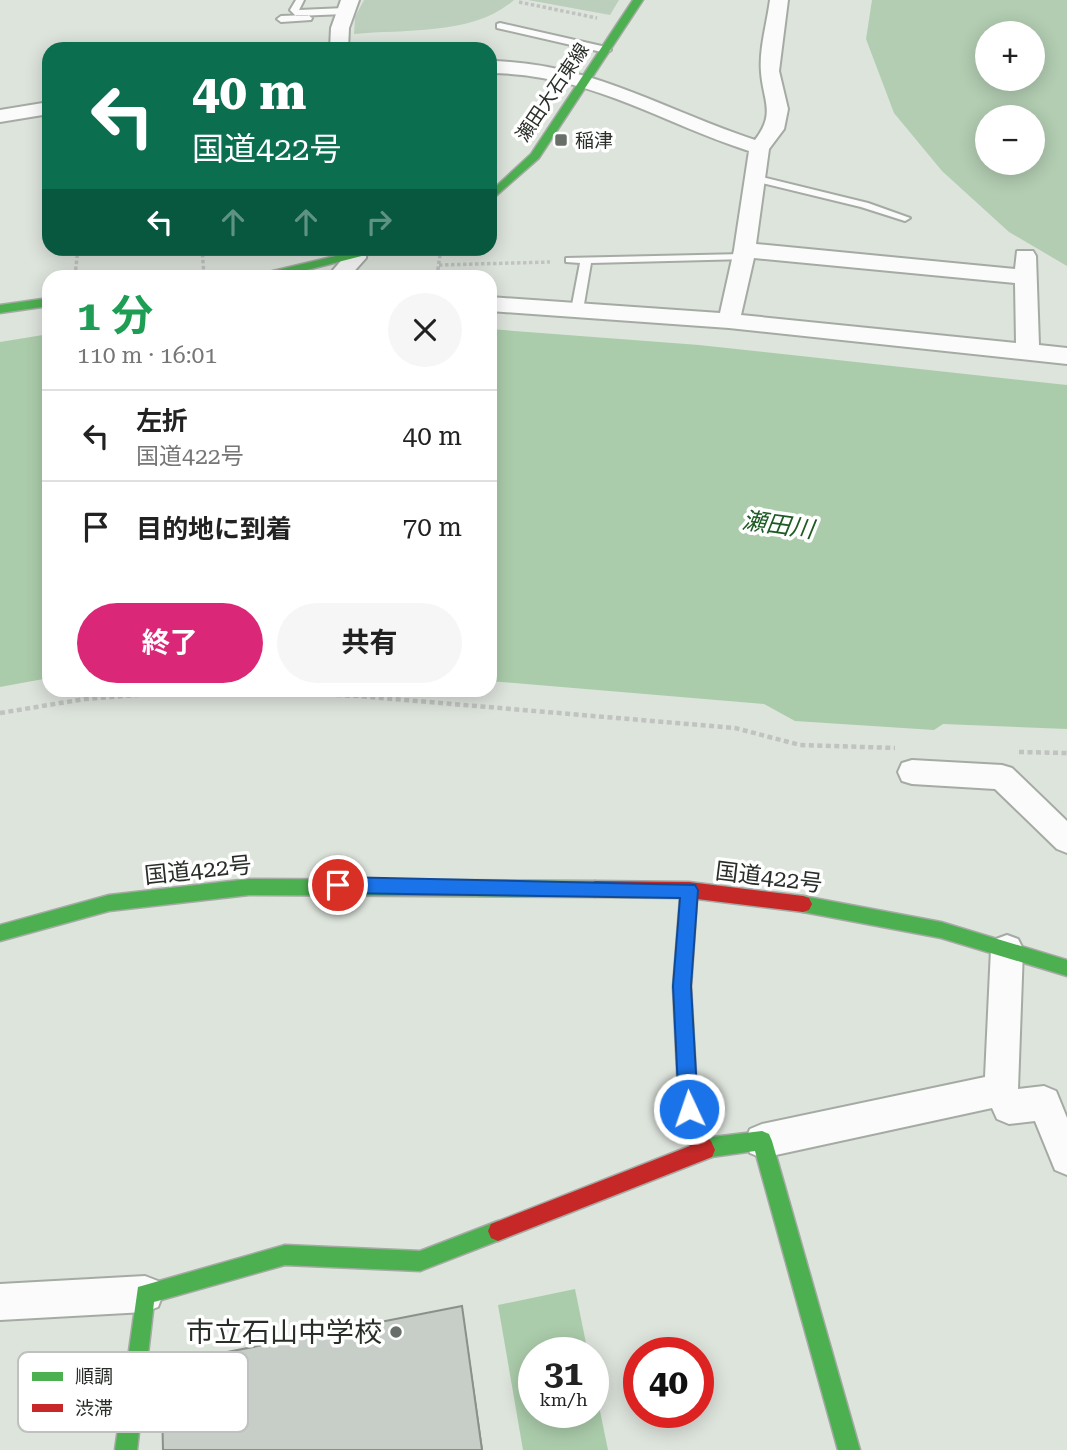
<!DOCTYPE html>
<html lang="ja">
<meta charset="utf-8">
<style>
body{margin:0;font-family:"Roboto Serif","Noto Sans JP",serif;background:#f6f6f6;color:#222;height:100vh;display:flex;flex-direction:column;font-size:26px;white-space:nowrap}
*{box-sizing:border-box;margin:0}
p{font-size:23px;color:#767676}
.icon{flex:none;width:38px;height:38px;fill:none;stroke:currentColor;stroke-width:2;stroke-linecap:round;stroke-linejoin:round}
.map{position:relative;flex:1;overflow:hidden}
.side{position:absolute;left:42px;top:270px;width:455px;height:427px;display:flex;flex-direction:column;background:#fff;border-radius:21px;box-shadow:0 4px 18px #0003}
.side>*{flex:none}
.banner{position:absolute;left:42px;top:42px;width:455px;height:214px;border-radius:21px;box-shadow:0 4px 18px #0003;background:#0b6e4f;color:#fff;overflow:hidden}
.buttons{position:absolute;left:975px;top:21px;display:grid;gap:14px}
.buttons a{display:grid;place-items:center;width:70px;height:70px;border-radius:50%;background:#fff;box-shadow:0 4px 18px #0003;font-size:35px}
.speed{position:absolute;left:518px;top:1337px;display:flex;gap:14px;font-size:35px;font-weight:700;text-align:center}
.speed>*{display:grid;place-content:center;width:91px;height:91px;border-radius:50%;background:#fff;box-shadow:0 4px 18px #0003;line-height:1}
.speed small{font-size:18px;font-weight:400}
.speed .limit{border:10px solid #d22;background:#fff;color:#111}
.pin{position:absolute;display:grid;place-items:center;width:60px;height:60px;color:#fff;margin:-30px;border:4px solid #fff;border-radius:50%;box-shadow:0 2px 7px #0007}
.me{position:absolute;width:77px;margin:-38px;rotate:357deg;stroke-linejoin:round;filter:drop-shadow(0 0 5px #0008)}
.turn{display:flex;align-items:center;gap:24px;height:147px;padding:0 35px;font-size:32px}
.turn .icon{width:91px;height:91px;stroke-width:2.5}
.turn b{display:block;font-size:49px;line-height:60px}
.lanes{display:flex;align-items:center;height:66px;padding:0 35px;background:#0003;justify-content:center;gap:35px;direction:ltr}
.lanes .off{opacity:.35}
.round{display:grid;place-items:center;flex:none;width:74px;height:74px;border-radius:37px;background:#f6f6f6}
.overview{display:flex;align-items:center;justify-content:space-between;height:119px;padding:0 35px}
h1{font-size:42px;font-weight:700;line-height:52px;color:#1e9e55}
.button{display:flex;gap:14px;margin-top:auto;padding:14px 35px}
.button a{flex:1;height:80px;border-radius:42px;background:#db2777;color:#fff;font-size:28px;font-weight:700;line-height:80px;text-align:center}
.button a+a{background:#f6f6f6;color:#222}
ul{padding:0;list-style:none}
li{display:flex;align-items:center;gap:21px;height:91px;padding:0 35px;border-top:2px solid #e0e0e0}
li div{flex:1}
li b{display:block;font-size:26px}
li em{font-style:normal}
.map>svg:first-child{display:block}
.green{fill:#bccebc}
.forest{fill:#b2cdb2;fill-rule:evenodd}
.water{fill:#abccab}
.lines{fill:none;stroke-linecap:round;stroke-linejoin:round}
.lane-casing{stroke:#a5aba4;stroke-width:4}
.street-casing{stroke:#a5aba4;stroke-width:4}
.fast-casing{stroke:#a5aba4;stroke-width:3}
.jam-casing{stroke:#a5aba4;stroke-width:3}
.path-far1{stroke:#c0c3c0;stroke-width:3.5;stroke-dasharray:3.5 2.5;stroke-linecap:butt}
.path{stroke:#c0c3c0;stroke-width:4.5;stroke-dasharray:5 3.5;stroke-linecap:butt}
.lane{fill:#fafbfa;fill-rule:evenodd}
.street{fill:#fafbfa;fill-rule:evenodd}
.fast{fill:#4caf50;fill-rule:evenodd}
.jam{fill:#c62828;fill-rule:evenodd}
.shaded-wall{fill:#8b908b}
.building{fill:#c7cdc7;stroke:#8b908b;stroke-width:2}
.route{fill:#1a73e8;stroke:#114b97;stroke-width:2}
.poi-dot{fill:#686e68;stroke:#fff;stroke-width:2.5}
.labels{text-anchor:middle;stroke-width:7;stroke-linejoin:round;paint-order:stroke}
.far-street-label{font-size:19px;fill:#292e29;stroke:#fff}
.far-poi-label{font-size:19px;fill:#292e29;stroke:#fff;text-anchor:start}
.street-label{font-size:23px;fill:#292e29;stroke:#fff}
.water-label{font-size:24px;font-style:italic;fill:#1e5b23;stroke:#fff}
.near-poi-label{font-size:28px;fill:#292e29;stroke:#fff;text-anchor:end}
.key{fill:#fff;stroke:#bfc0bf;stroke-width:2}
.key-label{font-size:19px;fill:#292e29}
</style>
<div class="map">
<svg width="1067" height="1450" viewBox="0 0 1067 1450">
<rect width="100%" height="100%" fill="#dde4dc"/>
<path class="green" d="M364,0h150c-41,36 -109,29 -160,34l1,-17z
M528,0h91l-9,15z"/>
<path class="forest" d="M872,0h195v266l-58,-34 -67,-61 -48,-58 -28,-74zM987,33h45v46h-45zM987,117h45v46h-45z"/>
<path class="water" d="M490,329l209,16 368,40v344l-124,-5 -9,6 -139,-9 -31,-17 -274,-23z
M49,334v344l-49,9v-345z
M575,1289l13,64h-54v59h59v-35l15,73h-85l-25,-145z"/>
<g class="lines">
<defs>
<path id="lane" d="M296,0h8l-5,10 46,-2 4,3 -4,3 -49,2 -6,-6z
M308,15l4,3 -1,2 -30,2 -4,-3 4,-3z
M500,23l106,24 5,3 -5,3 -109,-25v-4z
M754,175l114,28 42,15 -5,3 -44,-14 -111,-27v-4z
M743,254l4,1v4l-156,4 -8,47 -6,4 -6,-4 9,-47 -14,-1v-4z"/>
<path id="street" d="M341,0h18l-10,28 -1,21h-18l1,-21z
M770,0h18l-9,71 9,38 -4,20 -15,20 -13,95 259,25 2,-18h16l3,5 3,89 28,3v16l-338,-36 -239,-17v-14l230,16 14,-63 15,-99c-92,-30 -159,-77 -259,-78v-12c102,2 171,48 265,79 21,-27 8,-39 6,-68 -2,-23 6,-49 9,-72zM754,258l261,25 1,60 -275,-28z
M49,102v12l-49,8v-12z
M346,248h21l-1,10 -16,18h-22l17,-20z
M912,760l90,5 10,3 55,53v32l-10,-4 -62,-60 -83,-5 -10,-3 -4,-9 4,-9z
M1007,935l11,4 5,10 -5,140 26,-3 12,5 11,27v57l-12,-5 -20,-49 -26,3 -12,-5 -5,-11 -230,50 -12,-5 -5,-12 5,-12 12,-5 223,-47 6,-128 5,-10z
M145,1276l13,5 5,13 -5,13 -13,5 -145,8v-36z"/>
<path id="fast" d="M633,0h10l-104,158 -49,43v-9l41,-38z
M369,248h24l-110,28h-20l6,-4z
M49,298v8l-49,7v-8z
M249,879l346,2 6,3 3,5 -3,5 -6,3 -346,-2 -140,16 -109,30v-16l109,-30z
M803,896l138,26 126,38v16l-126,-38 -138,-26 -6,-2 -3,-6 3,-6z
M762,1131l7,3 3,7 88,309h-22l-83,-299 -51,7 -7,-3 -3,-7 3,-7 7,-3z
M498,1221l7,3 3,7 -3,7 -85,33 -135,-6 -131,37 -17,148h-22l23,-163 147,-42 135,6z"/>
<path id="jam" d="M595,881l94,1 114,14 6,2 3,6 -3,6 -6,2 -106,-13 -6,88 8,142 12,12 4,9 -3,7 -214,84 -7,-3 -3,-7 3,-7 199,-78 -10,-13 -7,-146 7,-89 -85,-1 -6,-3 -3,-5 3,-5z"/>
</defs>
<use href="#lane" class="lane-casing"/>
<use href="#street" class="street-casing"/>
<use href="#fast" class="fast-casing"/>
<use href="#jam" class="jam-casing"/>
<path class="path-far1" d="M519,2l78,16
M202,248l2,28
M439,265l111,-3
M75,276l3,-28
M437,276l4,-28"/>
<path class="path" d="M226,690l132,6 377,32 65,17 95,3
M0,713l85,-14 117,-9
M1019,752l48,1"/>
<use href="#lane" class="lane"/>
<use href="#street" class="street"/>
<use href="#fast" class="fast"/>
<use href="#jam" class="jam"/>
</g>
<path class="shaded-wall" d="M462,1306l2,11 19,133h-1z"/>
<path class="building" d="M462,1306l20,144h-319l-2,-85z"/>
<path class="route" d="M338,877l357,8 3,5 -7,96 7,123 -2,6 -7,3 -7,-3 -3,-6 -6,-123 7,-88 -342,-5 -9,-8z"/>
<g class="poi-dot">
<rect x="554" y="133" width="14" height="14" rx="3.5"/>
<circle cx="396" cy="1332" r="7"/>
</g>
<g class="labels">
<g class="far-street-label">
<text transform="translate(552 92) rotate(-56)" y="7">瀬田大石東線</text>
</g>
<g class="far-poi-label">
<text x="575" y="147">稲津</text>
</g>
<g class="street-label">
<text transform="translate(198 870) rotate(-6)" y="8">国道422号</text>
<text transform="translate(769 877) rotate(7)" y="8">国道422号</text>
</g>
<g class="water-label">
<text transform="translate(778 525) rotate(8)" y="8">瀬田川</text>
</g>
<g class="near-poi-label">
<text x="382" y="1342">市立石山中学校</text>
</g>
</g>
<rect x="18" y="1352" width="230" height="80" rx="10" class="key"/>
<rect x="32" y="1372" width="31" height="9" fill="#4caf50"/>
<rect x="32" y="1404" width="31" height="8" fill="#c62828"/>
<g class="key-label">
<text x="75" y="1383">順調</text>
<text x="75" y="1415">渋滞</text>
</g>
</svg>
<div class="buttons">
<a>+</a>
<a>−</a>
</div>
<div class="speed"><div>31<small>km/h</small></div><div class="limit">40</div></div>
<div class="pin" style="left:338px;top:885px;background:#d93025"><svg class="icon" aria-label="arrive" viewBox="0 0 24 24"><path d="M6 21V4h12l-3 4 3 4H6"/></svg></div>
<svg class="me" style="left:689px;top:1109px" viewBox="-20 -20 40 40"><circle r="17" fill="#1a73e8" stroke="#fff" stroke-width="3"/><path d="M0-11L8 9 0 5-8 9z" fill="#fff"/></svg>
<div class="banner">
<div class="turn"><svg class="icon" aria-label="left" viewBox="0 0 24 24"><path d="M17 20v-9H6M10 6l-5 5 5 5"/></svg><div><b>40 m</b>国道422号</div></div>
<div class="lanes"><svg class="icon" aria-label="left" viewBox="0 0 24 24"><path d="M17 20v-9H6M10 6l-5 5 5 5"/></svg><svg class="icon off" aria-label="ahead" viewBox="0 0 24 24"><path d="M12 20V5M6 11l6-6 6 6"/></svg><svg class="icon off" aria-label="ahead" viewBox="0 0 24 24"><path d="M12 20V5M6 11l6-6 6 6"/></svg><svg class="icon off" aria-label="right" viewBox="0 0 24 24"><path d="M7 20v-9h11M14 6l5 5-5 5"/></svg></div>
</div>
<section class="side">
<div class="overview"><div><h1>1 分</h1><p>110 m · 16:01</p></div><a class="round"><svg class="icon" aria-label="close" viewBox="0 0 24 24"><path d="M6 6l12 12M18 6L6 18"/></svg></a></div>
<ul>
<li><svg class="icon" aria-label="left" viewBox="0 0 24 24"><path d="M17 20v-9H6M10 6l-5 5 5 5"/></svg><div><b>左折</b><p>国道422号</p></div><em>40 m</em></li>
<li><svg class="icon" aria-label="arrive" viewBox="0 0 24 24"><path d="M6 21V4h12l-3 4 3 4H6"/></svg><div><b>目的地に到着</b></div><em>70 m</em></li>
</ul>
<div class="button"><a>終了</a><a>共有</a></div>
</section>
</div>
